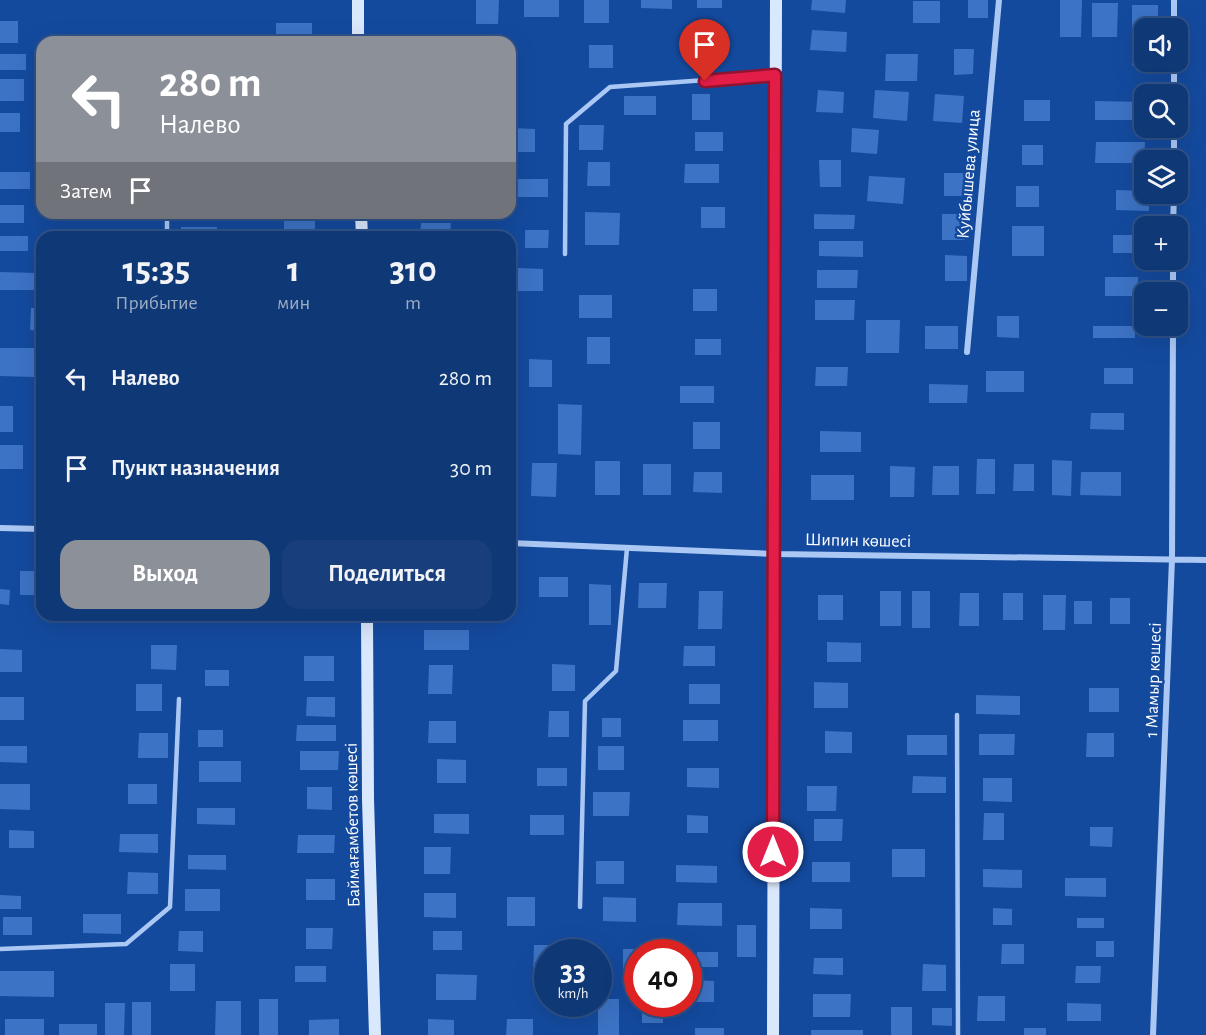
<!DOCTYPE html>
<html lang="ru">
<meta charset="utf-8">
<style>
body{margin:0;font-family:"Alegreya Sans",sans-serif;background:#183f7b;color:#f1f3f6;height:100vh;display:flex;flex-direction:column;font-size:22px;white-space:nowrap}
*{box-sizing:border-box;margin:0}
p{font-size:20px;color:#9bacc5}
.icon{flex:none;width:33px;height:33px;fill:none;stroke:currentColor;stroke-width:2;stroke-linecap:round;stroke-linejoin:round}
.map{position:relative;flex:1;overflow:hidden}
.details{position:absolute;left:36px;top:231px;width:480px;height:390px;display:flex;flex-direction:column;background:#0f3876;border-radius:18px;box-shadow:0 6px 24px #0002,0 0 0 2px #2f5288}
.details>*{flex:none}
.guide{position:absolute;left:36px;top:36px;width:480px;height:183px;border-radius:18px;box-shadow:0 6px 24px #0002,0 0 0 2px #2f5288;background:#8c9099;color:#fff;overflow:hidden}
.fabs{position:absolute;left:1134px;top:18px;display:grid;gap:12px}
.fabs a{display:grid;place-items:center;width:54px;height:54px;border-radius:12px;background:#0f3876;box-shadow:0 6px 24px #0002,0 0 0 2px #2f5288;font-size:30px}
.speed{position:absolute;left:534px;top:939px;display:flex;gap:12px;font-size:30px;font-weight:700;text-align:center}
.speed>*{display:grid;place-content:center;width:78px;height:78px;border-radius:50%;background:#0f3876;box-shadow:0 6px 24px #0002,0 0 0 2px #2f5288;line-height:1}
.speed small{font-size:15px;font-weight:400}
.speed .limit{border:9px solid #d22;background:#fff;color:#111}
.pin{position:absolute;display:grid;place-items:center;width:51px;height:51px;color:#fff;margin:-62px -26px;border-radius:50% 50% 50% 0;rotate:-45deg;box-shadow:0 0 6px #0007}
.pin .icon{rotate:45deg}
.me{position:absolute;width:66px;margin:-33px;rotate:0deg;stroke-linejoin:round;filter:drop-shadow(0 0 4px #0008)}
.turn{display:flex;align-items:center;gap:21px;height:126px;padding:0 24px;font-size:27px}
.turn .icon{width:78px;height:78px;stroke-width:2.5}
.turn b{display:block;font-size:42px;line-height:51px}
.then{display:flex;align-items:center;height:57px;padding:0 24px;background:#0003;gap:12px;font-size:22px}
.eta{display:flex;justify-content:space-evenly;align-items:center;height:102px;text-align:center}
.eta b{font-size:36px;font-weight:700;line-height:42px}
.primary-button{display:flex;gap:12px;margin-top:auto;padding:12px 24px}
.primary-button a{flex:1;height:69px;border-radius:18px;background:#8c9099;color:#fff;font-size:24px;font-weight:700;line-height:69px;text-align:center}
.primary-button a+a{background:#183f7b;color:#f1f3f6}
ul{padding:0;list-style:none}
li{display:flex;align-items:center;gap:18px;height:90px;padding:0 24px}
li div{flex:1}
li b{display:block;font-size:22px}
li em{font-style:normal}
.map>svg:first-child{display:block}
.building{fill:#3d73c5}
.lines{fill:none;stroke-linecap:round;stroke-linejoin:round}
.lane{stroke:#abc8f4;stroke-width:4.5}
.street{stroke:#abc8f4;stroke-width:6}
.secondary{stroke:#dae8fd;stroke-width:12}
.route-casing{stroke:#92132f;stroke-width:15}
.route{stroke:#e11d48;stroke-width:10}
.labels{text-anchor:middle;stroke-width:5;stroke-linejoin:round;paint-order:stroke}
.street-label{font-size:18px;fill:#fff;stroke:#144a9e}
</style>
<div class="map">
<svg width="1206" height="1035" viewBox="0 0 1206 1035">
<rect width="100%" height="100%" fill="#144a9e"/>
<path class="building" d="M476,0h23l-1,24h-22z
M524,0h35v17h-35z
M584,0h25v23h-25z
M641,0h31v9l-31,-1z
M697,0h25v8h-25z
M812,0h34l-1,13 -34,-3z
M968,0h20v18h-20z
M1060,0h22l-1,37h-21z
M913,1h27v22h-27z
M1092,3h26l-1,34h-25z
M1132,5h26v23h-14v34h13v4h-25z
M0,21h18v22h-18z
M276,23h36v18h-36z
M812,30l35,2 -1,20 -36,-2z
M589,45h24v23h-24z
M954,49h20l-1,25 -19,1z
M0,54h26v16h-26z
M886,54h32l-1,27h-32z
M0,79h24v22h-24z
M818,90l26,2 -1,21 -27,-1z
M875,90l34,2 -2,29 -34,-3z
M692,94h18v26h-18z
M935,94l29,2 -2,27 -29,-2z
M624,96h32v19h-32z
M1024,100h26v21h-26z
M1095,101l49,1v18h-49z
M0,113h20v19h-20z
M579,125h25l-1,25h-24z
M511,128l24,1v23h-24z
M852,128l27,2 -2,24 -26,-2z
M695,132h28v19h-28z
M1096,142h49l-1,21h-49z
M1022,145h21v20h-21z
M819,160h22v27h-21z
M588,162h22v24h-23z
M685,164h34v19h-35z
M0,172h30v17h-30z
M944,173h22v23h-22z
M869,176l36,2 -2,26 -36,-3z
M517,179h31v18h-31z
M1016,186h23v21h-23z
M1116,190l28,1v3h5v17l-33,-1z
M0,205h24v18h-24z
M701,207h24v21h-24z
M585,212l35,1 -1,32h-34z
M814,214l41,1 -1,14h-40z
M942,214h23v26h-23z
M284,218h31v19h-31z
M421,223h30l-1,14h-30z
M1012,226h32v30h-32z
M181,227h36v10h-36z
M525,230h24l-1,18h-23z
M1113,235h31l-1,18h-30z
M0,236h28v15h-28z
M819,241h44v16l-44,-1z
M945,255l22,1v25h-22z
M518,268l25,1v22h-26z
M817,270h41l-1,18h-40z
M0,272l37,1 -1,17h-36z
M1105,277h33v19h-33z
M693,289h24v22h-24z
M579,295h33v23h-33z
M815,300h40l-1,20h-39z
M31,308h11v23l-12,-1z
M997,316h22v22l-22,-1z
M866,320h34l-1,33h-33z
M925,326h33v23h-33z
M1093,326h42v12h-42z
M587,337h23v27h-23z
M695,339h26v16h-26z
M0,348h34v29l-34,-1z
M529,359l23,1v27h-23z
M816,367h32l-1,19h-32z
M1104,368h29v16h-29z
M986,371h38v21h-38z
M929,384l39,1 -1,18h-38z
M680,386h34v17h-34z
M558,404l24,1 -1,50 -23,-1z
M0,406h13v26h-13z
M1091,413h33v17l-34,-1z
M693,422h27v27h-27z
M820,431l41,1v20h-41z
M510,443h8v48h-8z
M0,445h23v24h-23z
M977,459h18v35h-19z
M1052,460l20,1 -1,35 -19,-1z
M595,461h25v34h-25z
M532,463h25l-1,34 -25,-1z
M643,464h28v31h-28z
M1014,464h20v27h-21z
M890,466l25,1 -1,30h-24z
M933,466h26v29h-27z
M694,472h28v21l-29,-1z
M1081,472h40v24l-41,-1z
M811,475h43v25h-43z
M20,571h19v24h-19z
M539,577h29v20h-29z
M639,583h28l-1,25h-28z
M589,584l22,1v40h-22z
M0,589l10,1 -1,15 -9,-1z
M699,591h24l-1,38h-24z
M880,591h21v35h-21z
M912,591h18v37h-18z
M960,593h19v33h-20z
M1003,593h20v27h-20z
M818,595h25v25h-25z
M1043,595h23l-1,35h-22z
M1110,598h20v26h-20z
M1074,601h18v23h-18z
M424,630h45v20h-45z
M827,642l34,1v19h-34z
M151,645h26l-1,25 -25,-1z
M684,646h31v20h-32z
M0,649l22,1v22h-22z
M304,656h30v25h-30z
M552,664l23,1v26h-23z
M429,665h24l-1,29h-24z
M205,670h24v16h-24z
M814,682l34,1v25h-34z
M136,684h26v27h-26z
M689,684h31v20h-31z
M1089,688h30v24h-30z
M976,695l44,1v19l-44,-1z
M0,697h24v23h-24z
M307,697h28v20l-29,-1z
M549,711h20v26h-21z
M602,718h19v19h-19z
M683,720h35v21h-35z
M429,721h27v22h-28z
M297,725h39v16h-40z
M198,730h25v17h-25z
M825,731l27,1v21h-27z
M139,733h29v25h-30z
M1087,733h27v24h-28z
M979,734h36l-1,21h-35z
M907,735h40v20h-40z
M0,746h27v17l-27,-1z
M598,746h26v24h-26z
M300,751h39l-1,19h-38z
M437,759l29,1v23h-29z
M199,761h42v21h-42z
M537,768h30v18h-30z
M687,768h32v20l-32,-1z
M913,776l33,1v16h-34z
M983,778h29v24l-29,-1z
M0,784h30v26l-30,-1z
M128,784h29v20h-29z
M807,786h30l-1,25h-29z
M307,787h25v23l-25,-1z
M593,792h37l-1,24h-36z
M197,808h38v17l-38,-1z
M984,813h20v27h-21z
M434,814h35v20l-35,-1z
M530,815h34v20h-34z
M687,815l21,1v17h-21z
M814,819h29l-1,22h-28z
M1090,827h23l-1,20 -22,-1z
M9,830l25,1v17h-25z
M120,834h38v19l-39,-1z
M298,835h37l-1,18h-37z
M424,847h27l-1,27h-26z
M892,849h33v28h-33z
M188,855h38v15l-38,-1z
M596,861h28v23h-28z
M812,862h38v20h-38z
M676,865l41,1v17l-41,-1z
M983,869l39,1v18l-39,-1z
M128,872l30,1v21h-31z
M1065,878h41v19l-41,-1z
M306,879h29v21h-29z
M185,889h35v22h-35z
M424,893h32v25l-32,-1z
M0,895l21,1v13h-21z
M507,897h28v29h-28z
M603,897l33,1v24l-33,-1z
M678,903h44v23l-45,-1z
M810,908l32,1v20h-32z
M993,908l19,1v16h-19z
M83,914h38v20l-38,-1z
M3,917h29v18h-29z
M1077,918h27v10h-27z
M737,925h19v32h-19z
M306,928h27l-1,21h-26z
M179,931h24v21l-25,-1z
M433,931h29v19h-29z
M1096,941h18v16h-18z
M1002,944h22v20h-23z
M534,945h37v7h-23v22h-15z
M623,949h30v3h-15v26h-15z
M697,952h21v15h-21z
M814,958h29v17l-30,-1z
M170,964h25v27h-25z
M923,964l23,1v26h-24z
M295,966h31v16h-31z
M1076,966h25l-1,17h-25z
M0,971h54v26l-54,-1z
M436,974l41,1 -1,25h-40z
M688,980l26,1v21h-26z
M813,994h38l-1,23h-37z
M978,996h27v25h-28z
M259,999h19v36h-19z
M598,999h21v36h-21z
M216,1001h25v34h-26z
M132,1002h19v33h-19z
M105,1003h20l-1,32h-19z
M1067,1003l34,1v17h-34z
M642,1004h21v19h-21z
M891,1007h21v28h-21z
M932,1008h20v18l-20,-1z
M5,1019h39v16h-39z
M339,1019v16h-30v-15z
M428,1019l26,1v15h-26z
M507,1019h26v16h-27z
M59,1024h38v11h-38z
M695,1028h29v7h-29z
M1024,1028h22v7h-22z
M811,1030h52v5h-52z"/>
<g class="lines">
<path class="lane" d="M167,213v24
M565,254l1,-130 44,-37 165,-12
M957,715l1,320
M580,907l5,-206 31,-30 11,-123
M0,949l126,-5 44,-37 9,-208"/>
<path class="street" d="M1174,28v-28
M1174,94v-32
M1174,160v-32
M1173,226l1,-32
M1173,292v-32
M967,352l32,-352
M0,528l42,1
M510,543l264,11 432,6
M1153,1035l19,-476 1,-233"/>
<path class="secondary" d="M358,0v42
M361,213l1,24
M367,615l1,184 7,236
M773,1035l3,-1035"/>
</g>
<g class="lines">
<defs>
<path id="route" d="M705,81l70,-6 -2,777"/>
</defs>
<use href="#route" class="route-casing"/>
<use href="#route" class="route"/>
</g>
<g class="labels">
<g class="street-label">
<text transform="translate(968 174) rotate(-85)" y="6">Куйбышева улица</text>
<text transform="translate(858 540) rotate(1)" y="6">Шипин көшесі</text>
<text transform="translate(1153 680) rotate(-88)" y="6">1 Мамыр көшесі</text>
<text transform="translate(352 825) rotate(-91)" y="6">Баймағамбетов көшесі</text>
</g>
</g>
</svg>
<div class="fabs">
<a><svg class="icon" aria-label="sound" viewBox="0 0 24 24"><path d="M4 9h4l5-4v14l-5-4H4zM17 9q2 3 0 6"/></svg></a>
<a><svg class="icon" aria-label="search" viewBox="0 0 24 24"><circle cx="10" cy="10" r="6"/><path d="M15 15l6 6"/></svg></a>
<a><svg class="icon" aria-label="layers" viewBox="0 0 24 24"><path d="M12 4l9 5-9 5-9-5zM3 14l9 5 9-5"/></svg></a>
<a>+</a>
<a>−</a>
</div>
<div class="speed"><div>33<small>km/h</small></div><div class="limit">40</div></div>
<div class="pin" style="left:705px;top:81px;background:#d93025"><svg class="icon" aria-label="arrive" viewBox="0 0 24 24"><path d="M6 21V4h12l-3 4 3 4H6"/></svg></div>
<svg class="me" style="left:773px;top:852px" viewBox="-20 -20 40 40"><circle r="17" fill="#e11d48" stroke="#fff" stroke-width="3"/><path d="M0-11L8 9 0 5-8 9z" fill="#fff"/></svg>
<div class="guide">
<div class="turn"><svg class="icon" aria-label="left" viewBox="0 0 24 24"><path d="M17 20v-9H6M10 6l-5 5 5 5"/></svg><div><b>280 m</b>Налево</div></div>
<div class="then">Затем<svg class="icon" aria-label="arrive" viewBox="0 0 24 24"><path d="M6 21V4h12l-3 4 3 4H6"/></svg></div>
</div>
<section class="details">
<div class="eta">
<div><b>15:35</b><p>Прибытие</p></div>
<div><b>1</b><p>мин</p></div>
<div><b>310</b><p>m</p></div>
</div>
<ul>
<li><svg class="icon" aria-label="left" viewBox="0 0 24 24"><path d="M17 20v-9H6M10 6l-5 5 5 5"/></svg><div><b>Налево</b></div><em>280 m</em></li>
<li><svg class="icon" aria-label="arrive" viewBox="0 0 24 24"><path d="M6 21V4h12l-3 4 3 4H6"/></svg><div><b>Пункт назначения</b></div><em>30 m</em></li>
</ul>
<div class="primary-button"><a>Выход</a><a>Поделиться</a></div>
</section>
</div>
